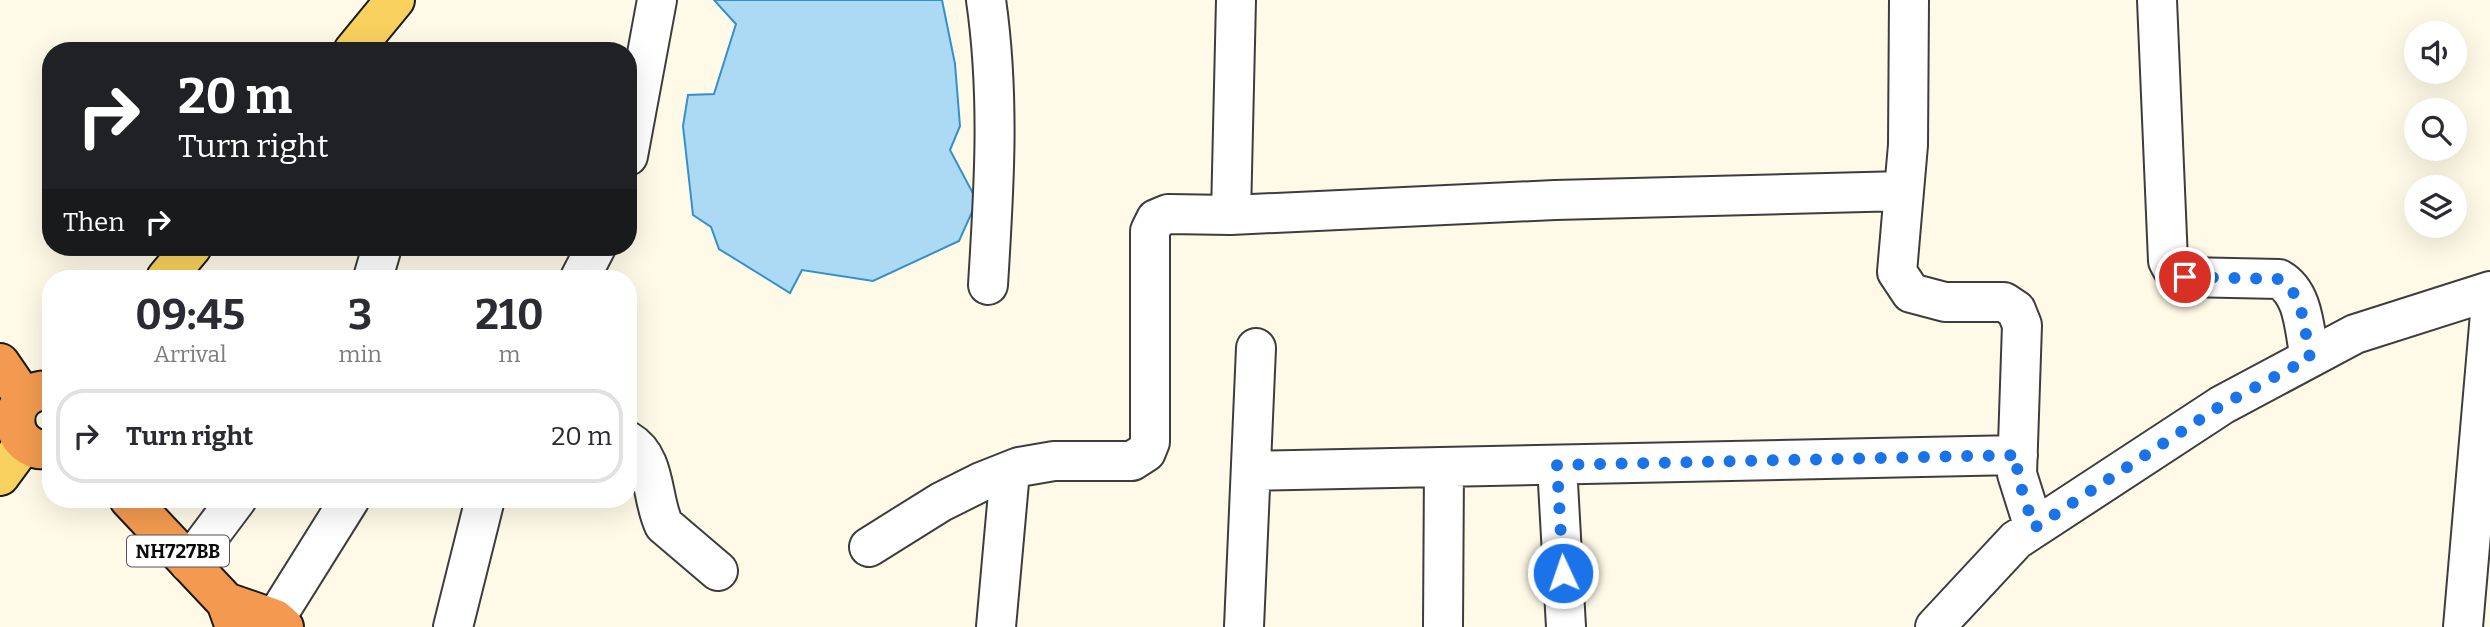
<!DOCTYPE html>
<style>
body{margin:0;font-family:Bitter,serif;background:#f2f2f3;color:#2b2b33;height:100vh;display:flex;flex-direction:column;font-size:26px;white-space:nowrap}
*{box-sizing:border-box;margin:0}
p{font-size:23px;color:#7c7c81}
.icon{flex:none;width:38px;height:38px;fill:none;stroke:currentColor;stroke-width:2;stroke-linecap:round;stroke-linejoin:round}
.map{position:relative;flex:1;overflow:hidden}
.drawer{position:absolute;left:42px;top:270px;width:595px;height:238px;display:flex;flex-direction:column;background:#fff;border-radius:28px;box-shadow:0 7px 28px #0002}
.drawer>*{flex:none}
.top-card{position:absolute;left:42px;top:42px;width:595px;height:214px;border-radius:28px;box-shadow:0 7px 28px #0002;background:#202124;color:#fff;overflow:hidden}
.buttons{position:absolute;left:2404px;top:21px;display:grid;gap:14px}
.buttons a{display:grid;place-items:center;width:63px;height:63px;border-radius:50%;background:#fff;box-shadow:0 7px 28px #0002;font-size:35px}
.pin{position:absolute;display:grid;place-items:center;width:60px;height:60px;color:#fff;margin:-30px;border:4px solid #fff;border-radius:50%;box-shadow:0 2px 7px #0007}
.me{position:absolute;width:77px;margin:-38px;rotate:357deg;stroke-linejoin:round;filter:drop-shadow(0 0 5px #0008)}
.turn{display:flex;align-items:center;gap:24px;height:147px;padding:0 21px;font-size:32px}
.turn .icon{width:91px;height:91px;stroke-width:2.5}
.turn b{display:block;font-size:49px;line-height:60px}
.then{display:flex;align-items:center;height:66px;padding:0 21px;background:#0003;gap:14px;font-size:26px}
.eta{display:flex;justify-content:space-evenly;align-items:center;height:119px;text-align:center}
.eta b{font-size:42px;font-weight:700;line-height:49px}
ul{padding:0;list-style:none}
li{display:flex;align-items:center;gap:21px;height:94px;margin:0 14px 10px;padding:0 7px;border:4px solid #e1e1e2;border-radius:28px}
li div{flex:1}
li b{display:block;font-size:26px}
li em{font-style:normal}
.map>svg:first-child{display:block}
.water{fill:#acdaf5;stroke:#3490cb;stroke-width:2}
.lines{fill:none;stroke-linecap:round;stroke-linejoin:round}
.minor-casing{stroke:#3d3d3d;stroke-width:42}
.major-casing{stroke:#1b1b1b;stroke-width:42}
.highway-casing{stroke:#1b1b1b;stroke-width:42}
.minor{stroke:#fff;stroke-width:38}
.major{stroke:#f8d15e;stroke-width:38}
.highway{stroke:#f39a50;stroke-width:38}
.route{stroke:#1a73e8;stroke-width:12;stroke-dasharray:0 21.6}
.labels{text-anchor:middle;stroke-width:7;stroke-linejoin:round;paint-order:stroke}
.shield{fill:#fff;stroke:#545454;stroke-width:2}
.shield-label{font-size:19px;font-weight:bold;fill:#0a0a0a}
</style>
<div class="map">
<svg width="2490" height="627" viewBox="0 0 2490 627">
<rect width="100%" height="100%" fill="#fffae7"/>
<path class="water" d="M714,0h228l13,64 5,62 -10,24 27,51 -18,40 -86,40 -71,-11 -12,23 -71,-44 -8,-22 -18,-12 -10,-89 5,-31 26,-1 22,-70z"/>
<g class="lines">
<defs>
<path id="minor" d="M986,0c14,96 8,189 2,285
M1909,0l-1,145 -11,127 14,21 34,9h59l12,8 6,15 -5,149 17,54
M2157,0l11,261 6,11 11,5 94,2c26,15 25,52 31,79
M628,156l29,-156
M1231,215l5,-215
M373,278l9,-31
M580,278l16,-31
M628,441c29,17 23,58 36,84l54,46
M1557,465l9,162
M1251,471l767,-16
M869,547l72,-45 40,-20 38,-15 35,-6h78l14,-9 4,-10v-211l6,-12 12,-5 63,1 324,-15 349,-9
M189,563l48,-64
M275,619l75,-120
M453,627l32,-128
M996,627l14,-156
M1244,627l12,-279
M1443,627l1,-160
M1935,627l81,-87 206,-135 133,-71 135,-43
M2463,627l27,-313"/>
<path id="major" d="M353,51l42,-51
M166,278l26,-31
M0,476l25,-34"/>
<path id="highway" d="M0,363l24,35
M51,390c-51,-1 -44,66 0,59
M129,499l97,103 9,25
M226,602l49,17 9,8"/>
</defs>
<use href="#minor" class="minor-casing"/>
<use href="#major" class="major-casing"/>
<use href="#highway" class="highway-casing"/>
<use href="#minor" class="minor"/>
<use href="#major" class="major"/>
<use href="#highway" class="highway"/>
</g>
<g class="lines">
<path class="route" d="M1563,573l-6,-108 461,-10 -1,19 17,54 188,-123 88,-47c-6,-27 -5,-64 -31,-79l-94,-2"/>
</g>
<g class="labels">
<rect class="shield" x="127" y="535.5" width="102" height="31" rx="5"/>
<g class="shield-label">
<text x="178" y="558">NH727BB</text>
</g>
</g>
</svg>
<div class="buttons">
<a><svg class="icon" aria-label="sound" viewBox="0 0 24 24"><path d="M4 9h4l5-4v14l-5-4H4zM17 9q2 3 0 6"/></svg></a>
<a><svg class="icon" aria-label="search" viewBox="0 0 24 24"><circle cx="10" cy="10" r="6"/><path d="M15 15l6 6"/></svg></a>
<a><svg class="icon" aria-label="layers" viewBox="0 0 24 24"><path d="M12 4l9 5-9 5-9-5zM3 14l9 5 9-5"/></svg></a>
</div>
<div class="pin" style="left:2185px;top:277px;background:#d93025"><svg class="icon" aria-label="arrive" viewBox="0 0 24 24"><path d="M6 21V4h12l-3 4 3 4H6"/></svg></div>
<svg class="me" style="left:1563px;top:573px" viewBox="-20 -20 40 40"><circle r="17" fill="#1a73e8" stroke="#fff" stroke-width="3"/><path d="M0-11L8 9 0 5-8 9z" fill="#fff"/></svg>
<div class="top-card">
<div class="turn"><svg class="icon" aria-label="right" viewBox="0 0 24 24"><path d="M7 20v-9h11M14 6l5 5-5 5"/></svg><div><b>20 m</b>Turn right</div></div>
<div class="then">Then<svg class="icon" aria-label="right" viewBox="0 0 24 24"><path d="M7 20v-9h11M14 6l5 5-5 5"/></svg></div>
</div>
<section class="drawer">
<div class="eta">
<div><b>09:45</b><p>Arrival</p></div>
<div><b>3</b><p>min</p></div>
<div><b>210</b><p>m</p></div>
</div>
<ul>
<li><svg class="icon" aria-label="right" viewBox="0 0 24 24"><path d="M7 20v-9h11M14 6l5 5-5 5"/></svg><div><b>Turn right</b></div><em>20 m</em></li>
</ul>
</section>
</div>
